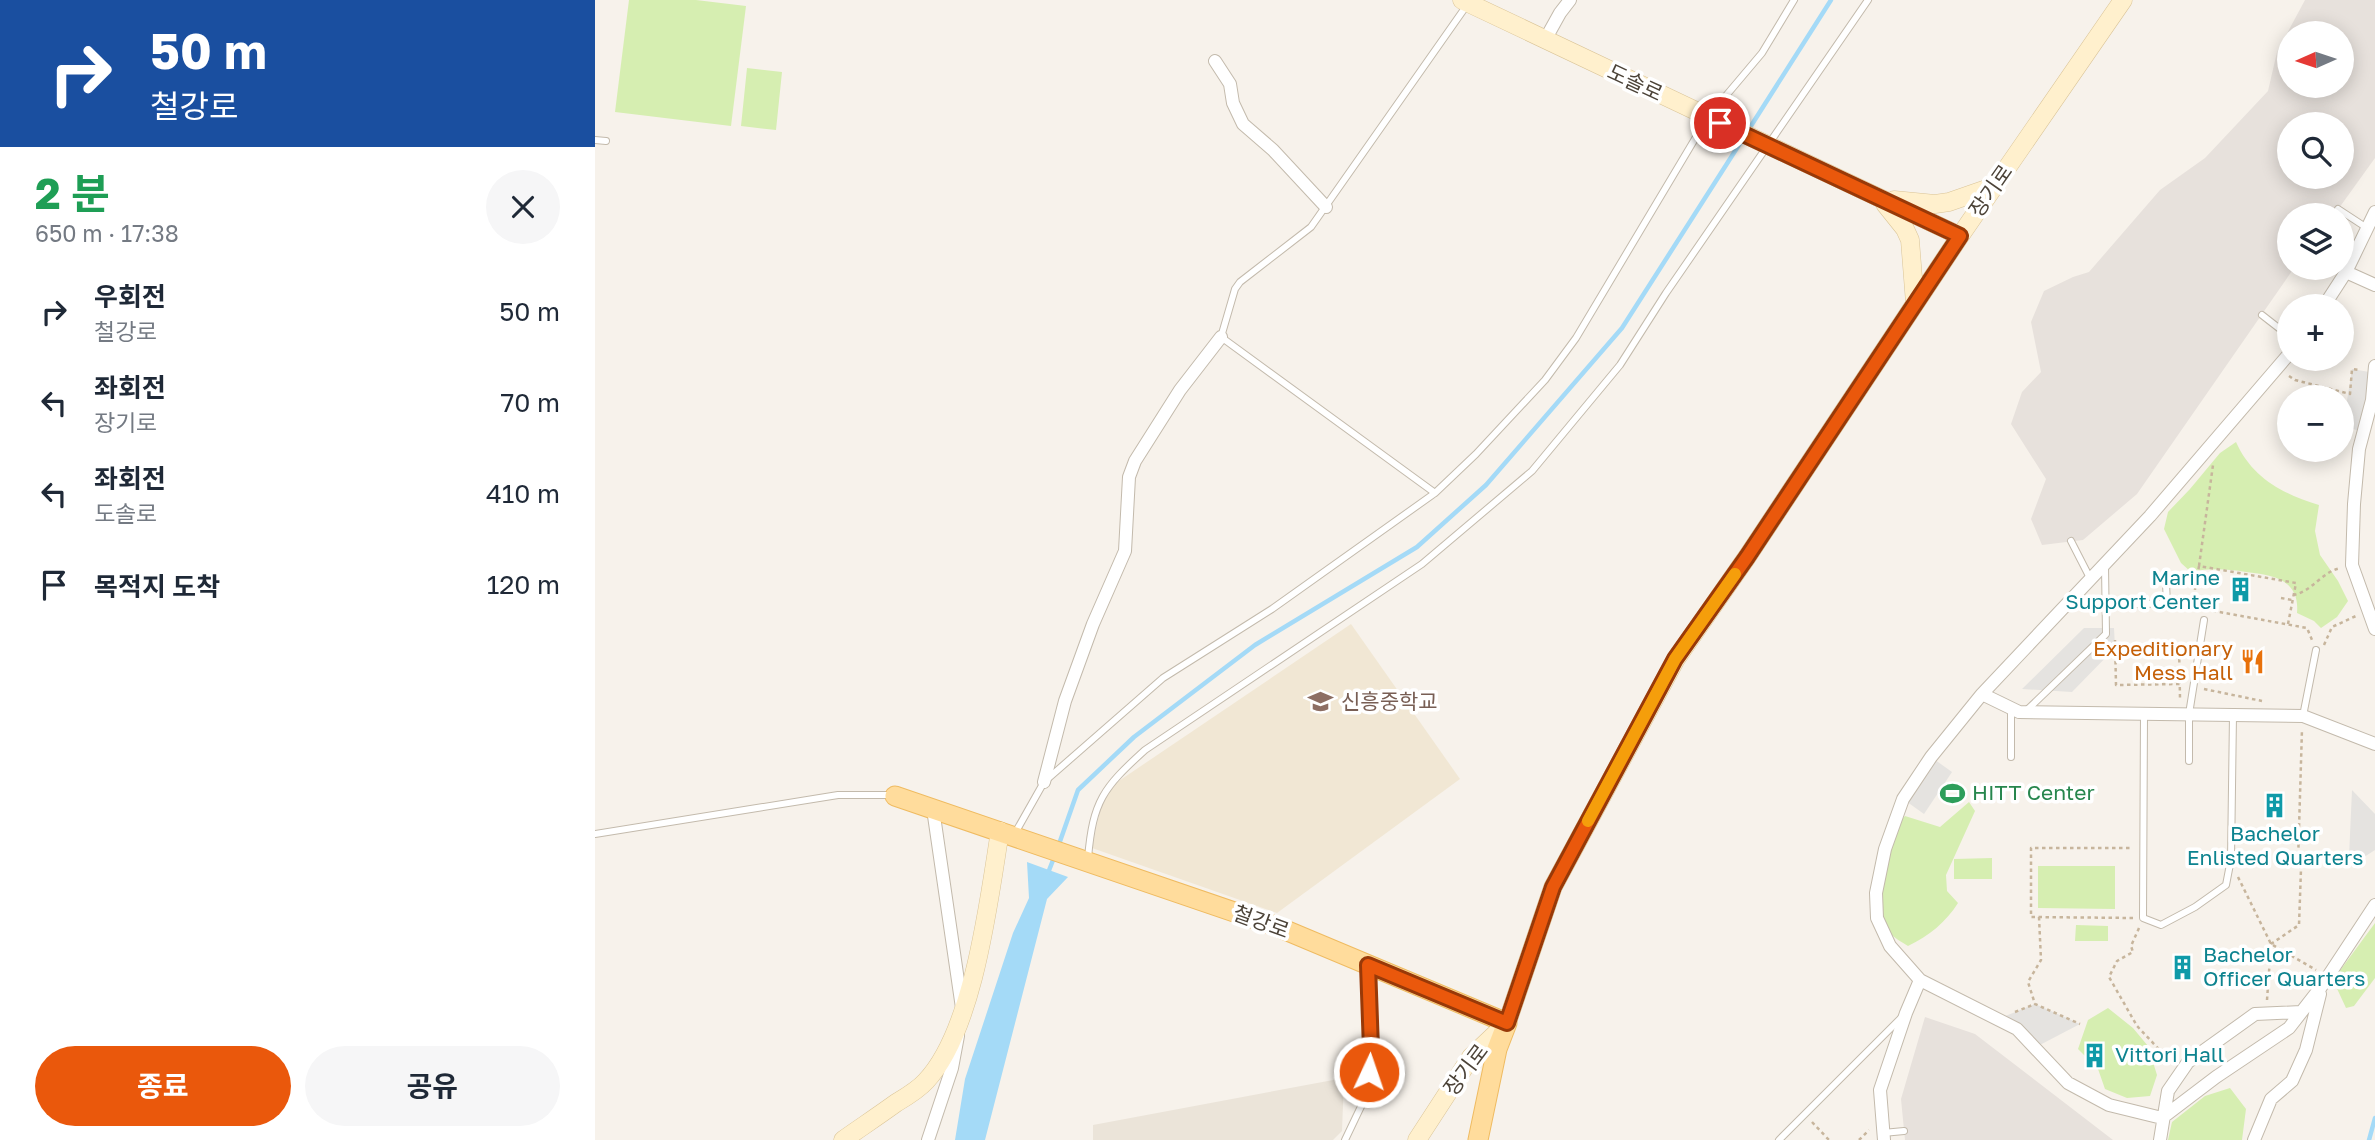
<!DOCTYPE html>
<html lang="ko">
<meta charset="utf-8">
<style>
body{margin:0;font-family:"Golos Text","Noto Sans KR",sans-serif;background:#f6f6f7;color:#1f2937;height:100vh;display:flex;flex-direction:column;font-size:26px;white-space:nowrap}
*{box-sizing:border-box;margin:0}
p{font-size:23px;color:#747a83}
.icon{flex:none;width:38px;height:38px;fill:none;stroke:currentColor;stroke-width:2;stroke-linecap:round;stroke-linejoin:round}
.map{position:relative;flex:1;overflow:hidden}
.panel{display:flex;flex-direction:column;background:#fff;width:595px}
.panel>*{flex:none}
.top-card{background:#1a4fa0;color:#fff;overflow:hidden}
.needle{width:46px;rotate:267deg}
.tools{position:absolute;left:1682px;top:21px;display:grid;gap:14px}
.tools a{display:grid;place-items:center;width:77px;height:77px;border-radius:50%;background:#fff;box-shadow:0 4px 18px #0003;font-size:35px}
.pin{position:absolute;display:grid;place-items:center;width:60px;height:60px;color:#fff;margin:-30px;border:4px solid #fff;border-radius:50%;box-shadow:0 2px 7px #0007}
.me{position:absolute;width:77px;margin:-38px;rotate:3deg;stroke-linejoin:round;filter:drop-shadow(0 0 5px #0008)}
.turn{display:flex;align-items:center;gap:24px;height:147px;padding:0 35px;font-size:32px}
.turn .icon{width:91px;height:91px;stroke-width:2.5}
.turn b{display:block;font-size:49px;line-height:60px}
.round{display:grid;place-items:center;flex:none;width:74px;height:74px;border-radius:37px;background:#f6f6f7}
.head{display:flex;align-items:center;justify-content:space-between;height:119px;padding:0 35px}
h1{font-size:42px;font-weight:700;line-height:52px;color:#1e9e55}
.button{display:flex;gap:14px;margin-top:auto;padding:14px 35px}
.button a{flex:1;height:80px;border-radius:42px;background:#ea580c;color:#fff;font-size:28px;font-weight:700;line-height:80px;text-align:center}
.button a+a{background:#f6f6f7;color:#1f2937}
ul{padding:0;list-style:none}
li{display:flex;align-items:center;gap:21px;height:91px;padding:0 35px}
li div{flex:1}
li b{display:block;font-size:26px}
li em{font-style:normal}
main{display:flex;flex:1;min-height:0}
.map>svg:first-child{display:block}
.residential{fill:#ebe4d9}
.industrial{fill:#e7e1dc;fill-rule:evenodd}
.education{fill:#f1e7d4}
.green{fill:#d6eeb1}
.parking{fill:#e5e3e0}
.water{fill:#a4daf7}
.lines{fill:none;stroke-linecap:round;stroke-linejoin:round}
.stream{stroke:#a4daf7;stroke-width:4.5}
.lane-casing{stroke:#c3baac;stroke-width:8}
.street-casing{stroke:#c3baac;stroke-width:14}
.secondary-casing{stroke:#dac497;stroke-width:19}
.primary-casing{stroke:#efbb61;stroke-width:21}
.path{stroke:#c7b59c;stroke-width:2.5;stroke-dasharray:3.5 3.5;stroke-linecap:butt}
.lane{stroke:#fff;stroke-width:6}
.street{stroke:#fff;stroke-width:12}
.secondary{stroke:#fff0cd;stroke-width:18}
.primary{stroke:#ffdc9c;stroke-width:19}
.route-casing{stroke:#983908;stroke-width:18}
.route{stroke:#ea580c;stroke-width:12}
.slow{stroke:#f59e0b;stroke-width:12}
.labels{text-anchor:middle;stroke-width:7;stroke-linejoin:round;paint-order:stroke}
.street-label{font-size:21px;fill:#4c4338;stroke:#fff}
.culture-label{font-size:21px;fill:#0d838f;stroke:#fff;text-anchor:start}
.food-label{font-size:21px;fill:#c56008;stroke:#fff;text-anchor:end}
.education-label{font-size:21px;fill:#785e54;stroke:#fff;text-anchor:start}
.leisure-label{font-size:21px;fill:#27864d;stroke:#fff;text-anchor:start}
</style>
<main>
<section class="panel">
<div class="top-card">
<div class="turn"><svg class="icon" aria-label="right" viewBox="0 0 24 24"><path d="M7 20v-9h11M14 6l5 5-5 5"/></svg><div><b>50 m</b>철강로</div></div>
</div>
<div class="head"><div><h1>2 분</h1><p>650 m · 17:38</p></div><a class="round"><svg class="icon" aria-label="close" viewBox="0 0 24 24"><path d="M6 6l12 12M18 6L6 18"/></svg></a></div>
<ul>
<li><svg class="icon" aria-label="right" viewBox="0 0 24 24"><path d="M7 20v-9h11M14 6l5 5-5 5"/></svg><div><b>우회전</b><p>철강로</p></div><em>50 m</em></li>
<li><svg class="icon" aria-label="left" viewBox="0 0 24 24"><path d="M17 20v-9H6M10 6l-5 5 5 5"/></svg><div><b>좌회전</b><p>장기로</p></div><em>70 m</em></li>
<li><svg class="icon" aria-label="left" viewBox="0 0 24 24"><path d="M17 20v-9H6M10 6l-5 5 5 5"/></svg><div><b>좌회전</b><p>도솔로</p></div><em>410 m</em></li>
<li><svg class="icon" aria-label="arrive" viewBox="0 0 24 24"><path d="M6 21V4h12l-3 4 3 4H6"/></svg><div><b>목적지 도착</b></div><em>120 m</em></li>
</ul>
<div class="button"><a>종료</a><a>공유</a></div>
</section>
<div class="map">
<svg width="1780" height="1140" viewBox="0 0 1780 1140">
<rect width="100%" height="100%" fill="#f7f2eb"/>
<path class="residential" d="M749,1078l-2,53 -9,9h-240v-15z"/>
<path class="industrial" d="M1710,0h70v158l-41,57h-45v53h5l-157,226 -54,46 -41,5 -11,-26 15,-40 -35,-55 11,-32 19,-20 -10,-50 13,-31 29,-14 16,-5 71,-82 45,-32 63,-67 9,-39zM1694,33h52v53h-52zM1694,124h52v53h-52z
M1330,1017l50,17 138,106h-208l-4,-41z"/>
<path class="education" d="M756,624l109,155 -183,134 -185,-65 12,-57z"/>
<path class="green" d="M34,0h67l50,6 -15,120 -116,-14z
M152,68l35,4 -6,58 -35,-4z
M1641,442c16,36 47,52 83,63l-4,26 5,24 18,26 10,20 -11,16 -16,11 -7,-7 -17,-8c3,-34 -25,-38 -51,-41 -20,-3 -35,-4 -55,0l-10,-9 -17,-34 4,-17 22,-23 30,-36z
M1374,802l6,9 -29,64 1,16 11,12c-12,19 -29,33 -50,43 -6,-4 -14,-8 -18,-13 -22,-26 0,-80 7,-109l8,-8 35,11z
M1397,858v21h-38v-20z
M1443,866h77v43l-77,-1z
M1780,923v55l-21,28 -8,2 -13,-28z
M1481,925l32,1v15h-33z
M1513,1008l25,20 15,18 9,29 -7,21 -23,2 -22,-9 -7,-20 -20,-20 10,-29z
M1635,1088l16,21 -4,31h-74l4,-18 33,-26z"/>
<path class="parking" d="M1757,369l23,4 -12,59 -20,-6z
M1489,628h30l1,20 -43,44 -50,-3z
M1336,757l21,15 -28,42 -21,-15z
M1757,790l23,24v36l-11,7v8l-15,-8z
M1440,1004l45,20 -44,23 -38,-28z"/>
<path class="water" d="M432,862l41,15 -21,22 -62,241h-30l10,-61 48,-146 16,-35z"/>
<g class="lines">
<path class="stream" d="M1154,129l82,-129
M463,847l20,-57 56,-53 121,-92 162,-98 69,-62 136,-157 122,-191
M453,873l7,-18
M1774,1140l6,-22"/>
<defs>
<path id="lane" d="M872,5l-156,222 -71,55 -5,7 -14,48 214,156 41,-39 69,-74 31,-42 132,-221 54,-64 32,-53
M0,140l11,1
M1743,209l29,19
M1667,315l27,21
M1476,541l20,39
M1571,584l1,19
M1511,605l71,-2
M1416,708v49
M1431,711l80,-77 -1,-67
M1549,714l-1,204 18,7 34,-18 31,-22 5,-26 2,-144
M1708,716l13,-66
M1594,761v-47l15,-94
M0,834l243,-39h55
M419,835l30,-53 119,-104 109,-69 163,-116
M493,858c5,-57 15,-70 57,-108l277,-186 110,-93 88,-106 46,-72 202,-293
M1288,1133l21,-2
M750,1140l21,-44 5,-47 -3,-79
M1184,1140l123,-123"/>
<path id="street" d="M950,40l15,-27 10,-13
M620,61l15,23 3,19 10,21 30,26 53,57
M1751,272l29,13
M1729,306l22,-34 29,-60
M1694,354l-139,162 -168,178 -51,63 -28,42 -18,50 -9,44 1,25 13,28 30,34 97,49 51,54 41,22 53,13 54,-41 73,-49 32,-41 54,-82
M1780,366l-3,34 -13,49 -5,55 -2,61 23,64
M1387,694l37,18 284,4 72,28
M449,782l21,-81 28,-77 32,-73 4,-74 6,-16 45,-71 41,-53
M338,809l29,199
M333,1140l24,-72 6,-32
M1289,1140l-4,-50 26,-77 14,-33
M1565,1140l8,-49 20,-29 67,-48 46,-2
M1659,1140l17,-41 21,-18 14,-31 14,-56"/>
<path id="secondary" d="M867,0l498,236
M1299,200l41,4 14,-2 46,-16
M1290,204l20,25 5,11 5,63
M248,1140c17,-12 35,-24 53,-37 10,-6 22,-13 30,-22 48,-51 63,-182 74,-250
M822,1140l54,-83 36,-34 46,-136 123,-228 71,-102 213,-321 163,-236"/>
<path id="primary" d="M300,796l383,131 229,96 -10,26 -19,91"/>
</defs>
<use href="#lane" class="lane-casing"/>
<use href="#street" class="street-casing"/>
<use href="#secondary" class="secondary-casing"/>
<use href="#primary" class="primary-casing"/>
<path class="path" d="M1694,376l6,4 55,14 2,-25 8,1
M1714,397l3,-12
M1604,566l14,-101
M1698,595c19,-3 29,-24 48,-27
M1686,598l11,2
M1693,624l8,-41 -97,-17 -7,41 115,21 5,12
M1520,640l1,45 64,-1
M1576,645h19
M1584,645l1,53
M1729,645l8,-18 24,-11
M1609,689l58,12
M1643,877l33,67 45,26
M1444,917l2,43 -13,22 7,22 45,20
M1538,918l-102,-1v-69h102
M1544,928l-8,18 2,6 -16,9 -8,16 28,49 34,36
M1672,1000l4,-56 28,-19 2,-56 -3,-7 4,-133
M1420,1012l20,-8
M1217,1122l17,18
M1264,1140l10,-10"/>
<use href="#lane" class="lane"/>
<use href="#street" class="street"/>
<use href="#secondary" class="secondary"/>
<use href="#primary" class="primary"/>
</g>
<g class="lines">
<defs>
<path id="route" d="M774,1072l2,-23 -3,-84 139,58 46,-136 122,-228 72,-102 213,-321 -240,-113"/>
</defs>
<use href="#route" class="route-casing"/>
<use href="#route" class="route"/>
<path class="slow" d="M993,821l87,-162 60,-85"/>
</g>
<defs>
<symbol id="building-bare" viewBox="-9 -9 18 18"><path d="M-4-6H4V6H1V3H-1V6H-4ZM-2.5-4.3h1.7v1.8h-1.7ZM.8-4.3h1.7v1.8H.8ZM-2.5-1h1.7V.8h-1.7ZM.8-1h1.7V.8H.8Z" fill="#0f9aa8" stroke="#fff" stroke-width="2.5" paint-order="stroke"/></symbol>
<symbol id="restaurant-bare" viewBox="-9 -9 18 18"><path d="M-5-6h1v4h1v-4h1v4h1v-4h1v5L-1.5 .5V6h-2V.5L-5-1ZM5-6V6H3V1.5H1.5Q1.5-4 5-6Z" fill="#e8710a" stroke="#fff" stroke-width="2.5" paint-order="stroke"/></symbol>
<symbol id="school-bare" viewBox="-9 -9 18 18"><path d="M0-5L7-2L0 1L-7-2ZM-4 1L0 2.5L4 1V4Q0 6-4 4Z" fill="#8d6e63" stroke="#fff" stroke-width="2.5" paint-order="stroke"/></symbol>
<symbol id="stadium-bare" viewBox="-9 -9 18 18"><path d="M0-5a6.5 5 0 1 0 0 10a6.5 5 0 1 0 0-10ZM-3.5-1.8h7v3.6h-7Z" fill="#2e9e5b" stroke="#fff" stroke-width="2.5" paint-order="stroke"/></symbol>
</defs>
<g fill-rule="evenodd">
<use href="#building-bare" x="1628" y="572" width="35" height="35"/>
<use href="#restaurant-bare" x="1640" y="644" width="35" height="35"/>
<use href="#school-bare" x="708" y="684" width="35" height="35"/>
<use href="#stadium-bare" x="1340" y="776" width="35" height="35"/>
<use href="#building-bare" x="1662" y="788" width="35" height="35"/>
<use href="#building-bare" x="1570" y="950" width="35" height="35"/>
<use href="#building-bare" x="1482" y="1038" width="35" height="35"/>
</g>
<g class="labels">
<g class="street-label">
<text transform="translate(1040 83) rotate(25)" y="7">도솔로</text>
<text transform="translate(1396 191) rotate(-55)" y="7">장기로</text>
<text transform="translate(666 922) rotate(20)" y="7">철강로</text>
<text transform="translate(871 1070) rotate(-53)" y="7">장기로</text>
</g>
<g class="culture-label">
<text x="1625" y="585" text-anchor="end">Marine<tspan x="1625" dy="24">Support Center</tspan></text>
<text x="1680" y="841" text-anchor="middle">Bachelor<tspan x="1680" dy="24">Enlisted Quarters</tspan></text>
<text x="1608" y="962">Bachelor<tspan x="1608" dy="24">Officer Quarters</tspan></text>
<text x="1520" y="1062">Vittori Hall</text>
</g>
<g class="food-label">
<text x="1638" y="656">Expeditionary<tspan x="1638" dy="24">Mess Hall</tspan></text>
</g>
<g class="education-label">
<text x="746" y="709">신흥중학교</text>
</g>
<g class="leisure-label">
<text x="1377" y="800">HITT Center</text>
</g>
</g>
</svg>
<div class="tools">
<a><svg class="needle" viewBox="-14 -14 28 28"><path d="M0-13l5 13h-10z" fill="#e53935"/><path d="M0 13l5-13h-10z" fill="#747a83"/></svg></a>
<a><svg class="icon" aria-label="search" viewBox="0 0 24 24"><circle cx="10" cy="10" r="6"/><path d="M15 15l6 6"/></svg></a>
<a><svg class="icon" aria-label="layers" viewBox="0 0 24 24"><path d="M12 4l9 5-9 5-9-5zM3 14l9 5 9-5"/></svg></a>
<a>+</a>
<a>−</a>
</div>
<div class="pin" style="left:1125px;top:123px;background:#d93025"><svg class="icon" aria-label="arrive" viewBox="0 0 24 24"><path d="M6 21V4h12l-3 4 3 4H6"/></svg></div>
<svg class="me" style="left:774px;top:1072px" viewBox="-20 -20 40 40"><circle r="17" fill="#ea580c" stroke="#fff" stroke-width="3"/><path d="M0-11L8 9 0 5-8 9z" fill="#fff"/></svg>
</div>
</main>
